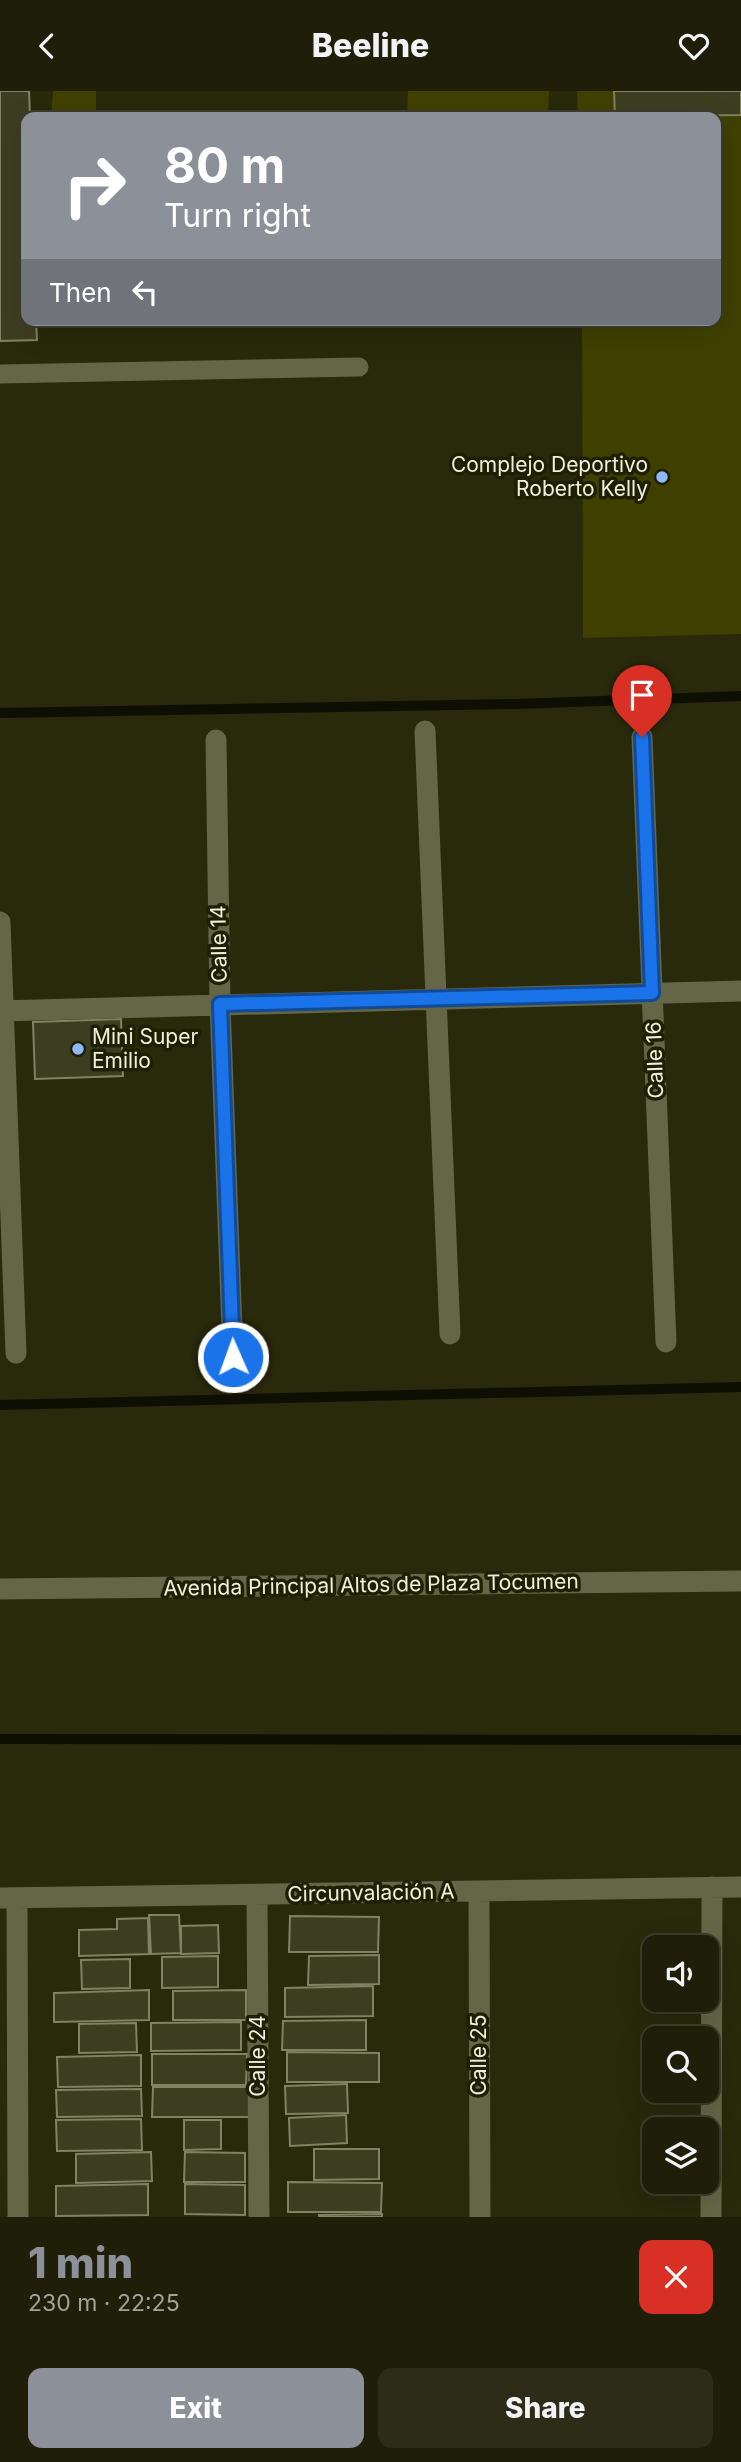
<!DOCTYPE html>
<meta charset="utf-8">
<style>
body{margin:0;font-family:Inter,sans-serif;background:#2c2c17;color:#f1f3f6;height:100vh;display:flex;flex-direction:column;font-size:26px;white-space:nowrap}
*{box-sizing:border-box;margin:0}
p{font-size:23px;color:#a1a29c}
.icon{flex:none;width:38px;height:38px;fill:none;stroke:currentColor;stroke-width:2;stroke-linecap:round;stroke-linejoin:round}
.map{position:relative;height:2126px;overflow:hidden}
.details{display:flex;flex-direction:column;background:#1f1f09;flex:1}
.details>*{flex:none}
.hud{position:absolute;left:21px;top:21px;width:700px;height:214px;border-radius:14px;box-shadow:0 7px 28px #0002,0 0 0 2px #3c3d2a;background:#8c9099;color:#fff;overflow:hidden}
.fabs{position:absolute;left:642px;top:1844px;display:grid;gap:14px}
.fabs a{display:grid;place-items:center;width:77px;height:77px;border-radius:14px;background:#1f1f09;box-shadow:0 7px 28px #0002,0 0 0 2px #3c3d2a;font-size:35px}
.pin{position:absolute;display:grid;place-items:center;width:60px;height:60px;color:#fff;margin:-72px -30px;border-radius:50% 50% 50% 0;rotate:-45deg;box-shadow:0 0 7px #0007}
.pin .icon{rotate:45deg}
.me{position:absolute;width:77px;margin:-38px;rotate:358deg;stroke-linejoin:round;filter:drop-shadow(0 0 5px #0008)}
.turn{display:flex;align-items:center;gap:24px;height:147px;padding:0 28px;font-size:32px}
.turn .icon{width:91px;height:91px;stroke-width:2.5}
.turn b{display:block;font-size:49px;line-height:60px}
.then{display:flex;align-items:center;height:66px;padding:0 28px;background:#0003;gap:14px;font-size:26px}
.round{display:grid;place-items:center;flex:none;width:74px;height:74px;border-radius:14px;background:#2c2c17}
.head{display:flex;align-items:center;justify-content:space-between;height:119px;padding:0 28px}
h1{font-size:42px;font-weight:800;line-height:52px;color:#8c9099}
.action{display:flex;gap:14px;margin-top:auto;padding:14px 28px}
.action a{flex:1;height:80px;border-radius:14px;background:#8c9099;color:#fff;font-size:28px;font-weight:800;line-height:80px;text-align:center}
.action a+a{background:#2c2c17;color:#f1f3f6}
header{display:flex;justify-content:space-between;align-items:center;height:91px;padding:0 28px;background:#1f1f09;font-size:32px;font-weight:800}
.map>svg:first-child{display:block}
.green{fill:#3f4000}
.lines{fill:none;stroke-linecap:round;stroke-linejoin:round}
.stream{stroke:#0e0f03;stroke-width:10}
.building{fill:#3d3e21;stroke:#808263;stroke-width:2}
.service{stroke:#646647;stroke-width:19}
.minor{stroke:#646647;stroke-width:21}
.route-casing{stroke:#114b97;stroke-width:18}
.route{stroke:#1a73e8;stroke-width:12}
.poi-dot{fill:#90b8fd;stroke:#1f2003;stroke-width:2.5}
.labels{text-anchor:middle;stroke-width:7;stroke-linejoin:round;paint-order:stroke}
.poi-label{font-size:21px;fill:#eeefde;stroke:#1f2003;text-anchor:end}
.street-label{font-size:21px;fill:#eeefde;stroke:#1f2003}
</style>
<header><svg class="icon" aria-label="back" viewBox="0 0 24 24"><path d="M15 5l-7 7 7 7"/></svg>Beeline<svg class="icon" aria-label="heart" viewBox="0 0 24 24"><path d="M12 20l-8-8c-3-5 5-10 8-4 3-6 11-1 8 4z"/></svg></header>
<div class="map">
<svg width="741" height="2126" viewBox="0 0 741 2126">
<rect width="100%" height="100%" fill="#29290c"/>
<path class="green" d="M53,0h43v26h-45z
M408,0h141l-1,26h-141z
M577,0h164v543l-158,4 -1,-318h134v-203h-138z"/>
<g class="lines">
<path class="stream" d="M0,622l517,-9 224,-8
M0,1314l741,-18
M0,1648l741,1"/>
</g>
<path class="building" d="M0,0h29l1,26h-4v203h10l1,20 -37,1z
M614,0h127v24l-126,2z
M121,928l2,57 -88,3 -2,-57z
M149,1824h30l2,38 -30,1z
M290,1825l89,1 -1,35h-89z
M148,1827l1,36 -70,2v-26l38,-1v-10z
M218,1834l1,28 -38,1v-28z
M379,1864v29l-71,1 1,-29z
M218,1865v31l-56,1v-31z
M130,1868v29l-48,1 -1,-29z
M373,1895v30l-88,1v-29z
M149,1899v30l-95,2v-29z
M246,1899v30h-73v-29z
M366,1929v30h-84l1,-29z
M241,1931v28l-90,1v-28z
M136,1932l1,29 -58,1v-29z
M287,1961l92,1v29h-92z
M152,1963h95l-1,31h-94z
M141,1964v31l-83,1 -1,-30z
M347,1993l1,29 -62,1 -1,-28z
M153,1996h98v30h-99z
M141,1998l1,27 -85,1 -1,-27z
M346,2024l1,28 -57,3 -1,-28z
M141,2028l1,31 -85,1 -1,-31z
M184,2029h37v29l-37,1z
M314,2058h65v30l-65,1z
M151,2061l1,29 -76,2v-29z
M185,2061l60,1v29h-61z
M288,2091l94,1 -1,29h-93z
M148,2093v31l-92,1v-30z
M185,2093l60,1v30l-60,-1z
M382,2123v3h-63v-2z"/>
<g class="lines">
<path class="service" d="M0,283l359,-7"/>
<path class="minor" d="M425,640l25,603
M642,646l24,605
M216,649l4,264 13,353
M0,831l16,431
M0,920l741,-20
M0,1498l741,-8
M479,1801l1,325
M257,1804l2,322
M0,1807l741,-11
M17,1807l1,319
M711,2126l1,-330"/>
</g>
<g class="lines">
<defs>
<path id="route" d="M233,1266l-13,-353 432,-11 -10,-256"/>
</defs>
<use href="#route" class="route-casing"/>
<use href="#route" class="route"/>
</g>
<g class="poi-dot">
<circle cx="662" cy="386" r="7"/>
<circle cx="78" cy="958" r="7"/>
</g>
<g class="labels">
<g class="poi-label">
<text x="648" y="381">Complejo Deportivo<tspan x="648" dy="24">Roberto Kelly</tspan></text>
<text x="92" y="953" text-anchor="start">Mini Super<tspan x="92" dy="24">Emilio</tspan></text>
</g>
<g class="street-label">
<text transform="translate(219 853) rotate(-91)" y="7">Calle 14</text>
<text transform="translate(655 969) rotate(-92)" y="7">Calle 16</text>
<text transform="translate(371 1494) rotate(-1)" y="7">Avenida Principal Altos de Plaza Tocumen</text>
<text transform="translate(371 1802) rotate(-1)" y="7">Circunvalación A</text>
<text transform="translate(479 1964) rotate(-90)" y="7">Calle 25</text>
<text transform="translate(258 1965) rotate(-90)" y="7">Calle 24</text>
</g>
</g>
</svg>
<div class="fabs">
<a><svg class="icon" aria-label="sound" viewBox="0 0 24 24"><path d="M4 9h4l5-4v14l-5-4H4zM17 9q2 3 0 6"/></svg></a>
<a><svg class="icon" aria-label="search" viewBox="0 0 24 24"><circle cx="10" cy="10" r="6"/><path d="M15 15l6 6"/></svg></a>
<a><svg class="icon" aria-label="layers" viewBox="0 0 24 24"><path d="M12 4l9 5-9 5-9-5zM3 14l9 5 9-5"/></svg></a>
</div>
<div class="pin" style="left:642px;top:646px;background:#d93025"><svg class="icon" aria-label="arrive" viewBox="0 0 24 24"><path d="M6 21V4h12l-3 4 3 4H6"/></svg></div>
<svg class="me" style="left:233px;top:1266px" viewBox="-20 -20 40 40"><circle r="17" fill="#1a73e8" stroke="#fff" stroke-width="3"/><path d="M0-11L8 9 0 5-8 9z" fill="#fff"/></svg>
<div class="hud">
<div class="turn"><svg class="icon" aria-label="right" viewBox="0 0 24 24"><path d="M7 20v-9h11M14 6l5 5-5 5"/></svg><div><b>80 m</b>Turn right</div></div>
<div class="then">Then<svg class="icon" aria-label="left" viewBox="0 0 24 24"><path d="M17 20v-9H6M10 6l-5 5 5 5"/></svg></div>
</div>
</div>
<section class="details">
<div class="head"><div><h1>1 min</h1><p>230 m · 22:25</p></div><a class="round" style="background:#d93025;color:#fff"><svg class="icon" aria-label="close" viewBox="0 0 24 24"><path d="M6 6l12 12M18 6L6 18"/></svg></a></div>
<div class="action"><a>Exit</a><a>Share</a></div>
</section>
